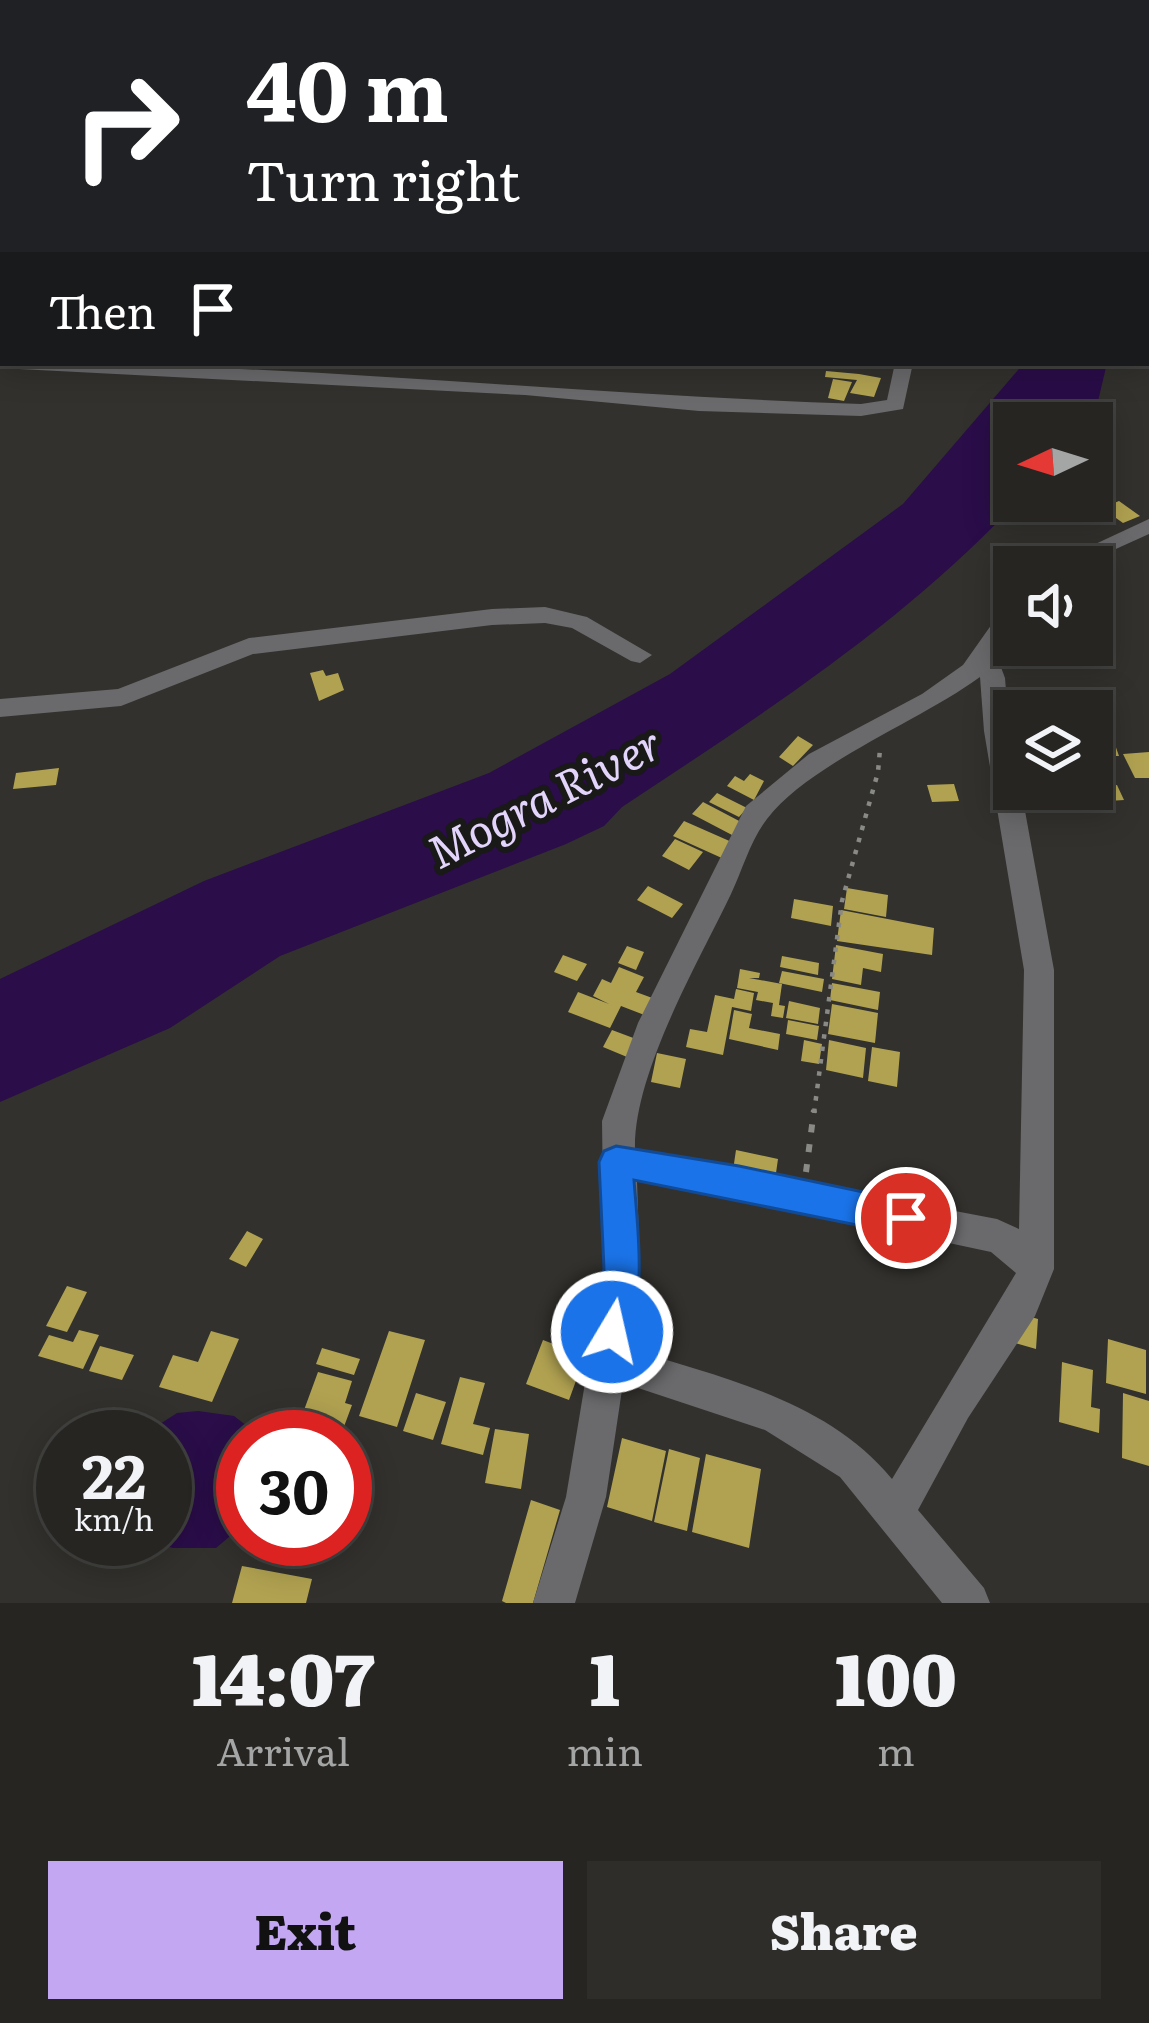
<!DOCTYPE html>
<style>
body{margin:0;font-family:Literata,serif;background:#2e2d2a;color:#f1f3f6;height:100vh;display:flex;flex-direction:column;font-size:45px;white-space:nowrap}
*{box-sizing:border-box;margin:0}
p{font-size:39px;color:#a4a5a5}
.icon{flex:none;width:66px;height:66px;fill:none;stroke:currentColor;stroke-width:2;stroke-linecap:round;stroke-linejoin:round}
.map{position:relative;height:1603px;overflow:hidden}
.side{display:flex;flex-direction:column;background:#262522;flex:1}
.side>*{flex:none}
.top-card{position:absolute;left:0px;top:0px;width:1149px;height:366px;box-shadow:0 6px 30px #0003,0 0 0 3px #424240;background:#202124;color:#fff;overflow:hidden}
.needle{width:78px;rotate:266deg}
.tools{position:absolute;left:993px;top:402px;display:grid;gap:24px}
.tools a{display:grid;place-items:center;width:120px;height:120px;border-radius:0px;background:#262522;box-shadow:0 6px 30px #0003,0 0 0 3px #424240;font-size:60px}
.speed{position:absolute;left:36px;top:1410px;display:flex;gap:24px;font-size:60px;font-weight:700;text-align:center}
.speed>*{display:grid;place-content:center;width:156px;height:156px;border-radius:50%;background:#262522;box-shadow:0 6px 30px #0003,0 0 0 3px #424240;line-height:1}
.speed small{font-size:30px;font-weight:400}
.speed .limit{border:18px solid #d22;background:#fff;color:#111}
.pin{position:absolute;display:grid;place-items:center;width:102px;height:102px;color:#fff;margin:-51px;border:6px solid #fff;border-radius:50%;box-shadow:0 3px 12px #0007}
.me{position:absolute;width:132px;margin:-66px;rotate:9deg;stroke-linejoin:round;filter:drop-shadow(0 0 9px #0008)}
.turn{display:flex;align-items:center;gap:42px;height:252px;padding:0 48px;font-size:54px}
.turn .icon{width:156px;height:156px;stroke-width:2.5}
.turn b{display:block;font-size:84px;line-height:102px}
.then{display:flex;align-items:center;height:114px;padding:0 48px;background:#0003;gap:24px;font-size:45px}
.eta{display:flex;justify-content:space-evenly;align-items:center;height:204px;text-align:center}
.eta b{font-size:72px;font-weight:800;line-height:84px}
.action{display:flex;gap:24px;margin-top:auto;padding:24px 48px}
.action a{flex:1;height:138px;border-radius:0px;background:#c3a7f2;color:#111;font-size:48px;font-weight:800;line-height:138px;text-align:center}
.action a+a{background:#2e2d2a;color:#f1f3f6}
.map>svg:first-child{display:block}
.water{fill:#2a0d49}
.building{fill:#b1a251}
.lines{fill:none;stroke-linecap:round;stroke-linejoin:round}
.path-far1{stroke:#898985;stroke-width:4.5;stroke-dasharray:4.5 8;stroke-linecap:butt}
.path{stroke:#898985;stroke-width:6;stroke-dasharray:8 12;stroke-linecap:butt}
.minor{fill:#6a6a6c;fill-rule:evenodd}
.route{fill:#1a73e8;stroke:#114b97;stroke-width:3}
.labels{text-anchor:middle;stroke-width:12;stroke-linejoin:round;paint-order:stroke}
.water-label{font-size:45px;font-style:italic;fill:#e2d4fb;stroke:#191917}
</style>
<div class="map">
<svg width="1149" height="1603" viewBox="0 0 1149 1603">
<rect width="100%" height="100%" fill="#32312d"/>
<path class="water" d="M1024,363h83l-12,51 -8,9h-73v78h4c-115,123 -257,214 -396,306l-18,19 -38,18 -286,112 -110,72 -170,74v-123l204,-98 285,-108 181,-99 233,-170z
M198,1411l36,5 27,21h-18v88l-27,23h-43l-29,-9h21v-102h-25l37,-24z"/>
<path class="building" d="M826,371l33,3 22,4 -7,19 -24,-4 7,-13 -32,-3z
M833,379l19,3 -8,19 -16,-3z
M1119,501l21,15 -17,7 -21,-15z
M323,670l3,6 12,-3 6,17 -25,11 -9,-28z
M798,736l15,9 -20,21 -14,-9z
M1103,736h9l7,20h-19l4,13 -12,-1v-29z
M1149,752v26h-14l-12,-24z
M59,768l-3,17 -43,4 3,-16z
M750,774l14,7 -10,19 -27,-14 8,-10 9,5z
M954,784l5,17 -27,1 -5,-17z
M1117,785l7,15 -31,2 -6,-13z
M717,793l30,15 -8,9 -30,-15z
M703,802l40,21 -11,12 -40,-21z
M684,821l50,22 -10,16 -51,-23z
M675,839l28,13 -14,18 -27,-14z
M648,886l35,18 -11,14 -35,-18z
M847,888l41,7 -2,22 -42,-8z
M794,899l39,7 -2,20 -40,-8z
M841,910l93,18 -2,27 -95,-14z
M836,945l47,9 -2,18 -18,-4 -2,17 -29,-6z
M627,946l17,6 -8,18 -18,-7z
M563,955l24,9 -10,17 -23,-9z
M782,956l37,7 -1,12 -38,-8z
M619,967l25,10 -8,15 19,7 -8,17 -26,-10 -11,22 -42,-16 10,-20 31,12 -16,-8 9,-17 9,4z
M740,969l20,4 -1,5h-10l33,6 -3,21 6,1 -2,12 -12,-2 2,-13 -17,-3 2,-8 -21,-4z
M782,971l42,8 -2,13 -43,-9z
M832,983l48,9 -2,18 -48,-10z
M736,989l18,4 -3,18 -19,-4 -9,48 -37,-8 4,-18 17,3 8,-37 19,4z
M789,1001l31,7 -2,16 -32,-6z
M832,1004l46,9 -3,30 -47,-9z
M734,1010l18,4 -3,14 31,6 -2,16 -49,-11z
M788,1020l31,6 -2,14 -31,-6z
M612,1030l24,9 -9,18 -24,-10z
M804,1040l18,4 -3,20 -18,-3z
M829,1040l37,8 -3,30 -37,-8z
M872,1047l28,5 -3,35 -29,-6z
M657,1053l29,6 -6,29 -29,-6z
M736,1150l42,9 -4,28 -42,-10z
M247,1231l16,8 -17,28 -17,-8z
M67,1286l20,6 -20,40 -21,-6z
M1017,1313l21,6 -2,30 -21,-6z
M79,1330l20,5 -16,34 -45,-13 11,-21 24,7z
M211,1331l28,8 -27,63 -53,-15 14,-32 25,7z
M389,1331l36,9 -28,87 -38,-11z
M1108,1339l38,11v44l-40,-11z
M543,1340l42,16 -16,44 -43,-16z
M100,1346l34,9 -12,25 -33,-9z
M322,1348l38,11 -6,16 -38,-11z
M1062,1362l31,8 -2,37 9,2 -1,24 -40,-11z
M318,1372l34,9 -7,22 7,2 -10,27 -42,-11z
M460,1377l25,6 -12,41 17,4 -7,27 -42,-11z
M416,1393l30,9 -13,38 -30,-9z
M1123,1393l26,8v65l-27,-8z
M495,1429l34,5 -8,55 -36,-6z
M622,1438l44,13 -14,70 -45,-14z
M669,1449l31,9 -13,73 -33,-9z
M706,1454l55,15 -12,79 -57,-16z
M531,1500l29,10 -27,93h-27l-4,-2z
M242,1566l70,13 -6,24h-74z"/>
<g class="lines">
<path class="path-far1" d="M814,1113l28,-212 36,-129 2,-23"/>
<path class="path" d="M806,1172l8,-62"/>
<path class="minor" d="M121,0h88l3,3h-88z
M492,0h17l2,3h-16z
M1031,0h20l3,3h-20z
M3,22v8l-3,1v-8z
M1146,45l3,1v9l-3,-1z
M10,363c284,0 567,32 851,41l26,-4 8,-37h18l-10,46 -42,7 -162,-5 -174,-16 -506,-26z
M1149,519v15l-73,33h-30z
M1014,601v26l-18,27 9,24 9,111h7l33,181v299l-19,47 -67,102 -50,92 66,78 6,15h-48l-102,-126 -75,-47 -142,-47 -17,114 -31,106h-42l33,-106 38,-228 -2,-148 36,-98 108,-217 63,-52 113,-60 41,-29 43,-61zM980,677l4,54 40,239 -5,259 -22,-10 -362,-69c-2,-76 63,-187 96,-256 11,-23 20,-55 36,-75 43,-56 153,-98 213,-142zM637,1181l102,17 252,54 25,21 -124,206c-65,-79 -170,-101 -264,-131l12,-79z
M545,607l42,10 65,38 -12,8 -9,-2 -59,-33 -27,-5 -53,2 -239,29 -132,52 -121,11v-18l118,-10 131,-51 243,-29z"/>
</g>
<path class="route" d="M616,1146l123,20 167,35 13,5 5,12 -5,12 -13,5 -272,-55c4,54 13,113 -9,165l-13,5 -13,-5 -6,-13 11,-63 -5,-107 5,-11z"/>
<g class="labels">
<g class="water-label">
<text transform="translate(545 798) rotate(-27)" y="16">Mogra River</text>
</g>
</g>
</svg>
<div class="tools">
<a><svg class="needle" viewBox="-14 -14 28 28"><path d="M0-13l5 13h-10z" fill="#e53935"/><path d="M0 13l5-13h-10z" fill="#a4a5a5"/></svg></a>
<a><svg class="icon" aria-label="sound" viewBox="0 0 24 24"><path d="M4 9h4l5-4v14l-5-4H4zM17 9q2 3 0 6"/></svg></a>
<a><svg class="icon" aria-label="layers" viewBox="0 0 24 24"><path d="M12 4l9 5-9 5-9-5zM3 14l9 5 9-5"/></svg></a>
</div>
<div class="speed"><div>22<small>km/h</small></div><div class="limit">30</div></div>
<div class="pin" style="left:906px;top:1218px;background:#d93025"><svg class="icon" aria-label="arrive" viewBox="0 0 24 24"><path d="M6 21V4h12l-3 4 3 4H6"/></svg></div>
<svg class="me" style="left:612px;top:1332px" viewBox="-20 -20 40 40"><circle r="17" fill="#1a73e8" stroke="#fff" stroke-width="3"/><path d="M0-11L8 9 0 5-8 9z" fill="#fff"/></svg>
<div class="top-card">
<div class="turn"><svg class="icon" aria-label="right" viewBox="0 0 24 24"><path d="M7 20v-9h11M14 6l5 5-5 5"/></svg><div><b>40 m</b>Turn right</div></div>
<div class="then">Then<svg class="icon" aria-label="arrive" viewBox="0 0 24 24"><path d="M6 21V4h12l-3 4 3 4H6"/></svg></div>
</div>
</div>
<section class="side">
<div class="eta">
<div><b>14:07</b><p>Arrival</p></div>
<div><b>1</b><p>min</p></div>
<div><b>100</b><p>m</p></div>
</div>
<div class="action"><a>Exit</a><a>Share</a></div>
</section>
